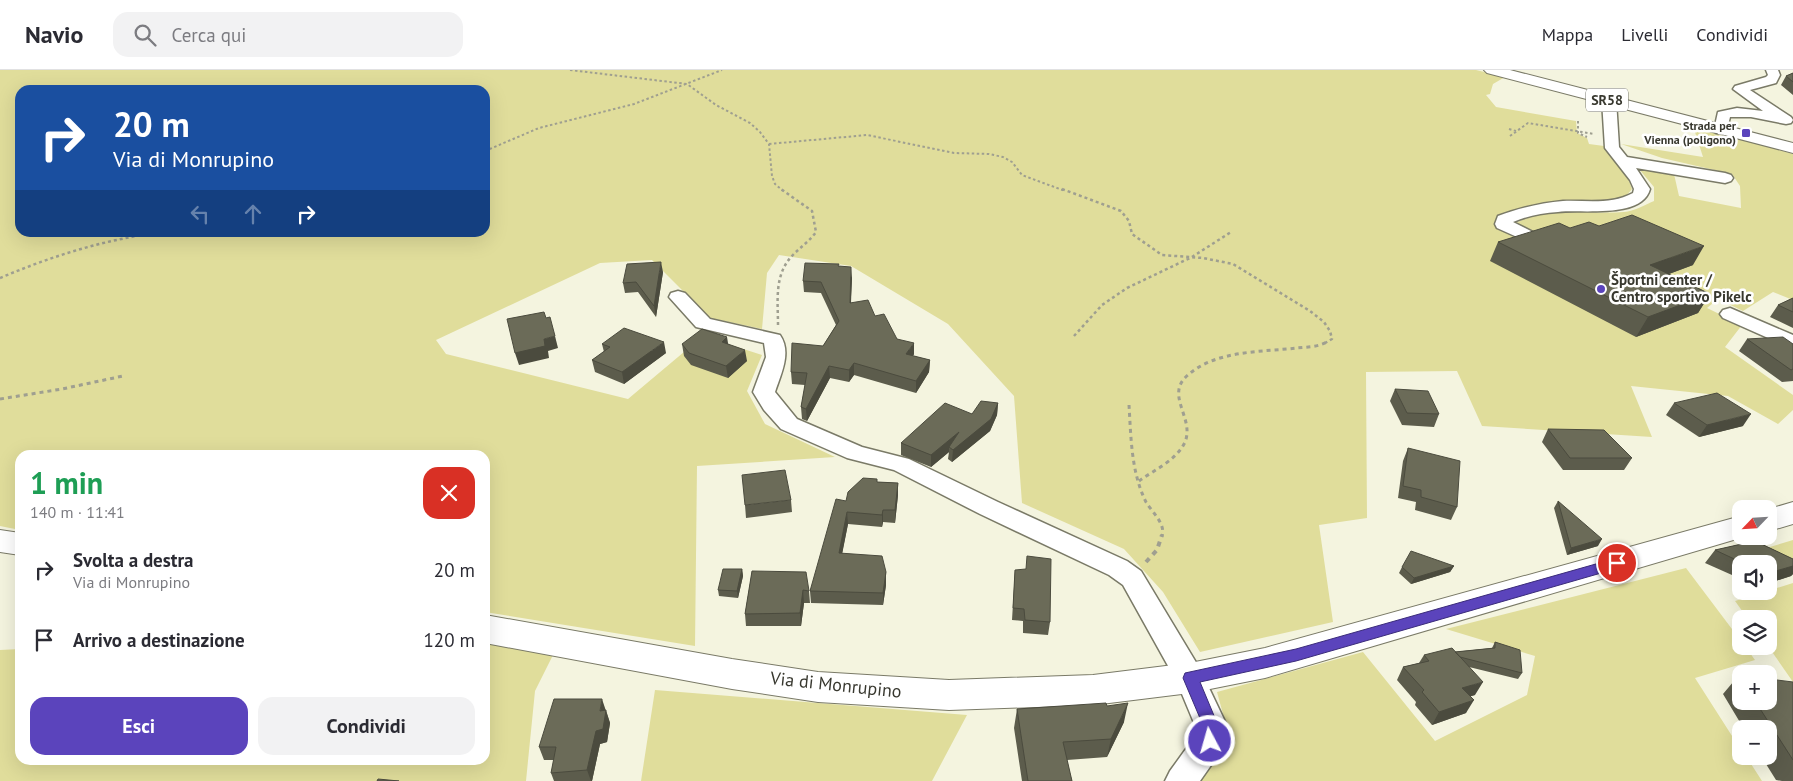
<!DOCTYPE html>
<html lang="it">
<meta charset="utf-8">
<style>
body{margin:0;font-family:"PT Sans",sans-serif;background:#f2f2f3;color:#2b2b33;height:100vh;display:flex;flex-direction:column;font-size:19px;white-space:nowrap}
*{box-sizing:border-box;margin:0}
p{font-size:16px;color:#7c7c81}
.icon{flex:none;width:28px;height:28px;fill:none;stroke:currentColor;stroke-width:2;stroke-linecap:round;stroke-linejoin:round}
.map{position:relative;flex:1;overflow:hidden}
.drawer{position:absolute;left:15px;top:380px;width:475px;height:315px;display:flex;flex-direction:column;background:#fff;border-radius:15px;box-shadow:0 5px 20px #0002}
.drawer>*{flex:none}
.banner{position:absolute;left:15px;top:15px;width:475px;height:152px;border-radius:15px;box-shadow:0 5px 20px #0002;background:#1a4fa0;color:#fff;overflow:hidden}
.needle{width:32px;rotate:245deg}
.fabs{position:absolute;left:1732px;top:430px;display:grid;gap:10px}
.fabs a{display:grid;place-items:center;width:45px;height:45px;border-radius:10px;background:#fff;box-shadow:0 5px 20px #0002;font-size:25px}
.pin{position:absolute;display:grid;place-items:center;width:42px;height:42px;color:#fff;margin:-21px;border:2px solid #fff;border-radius:50%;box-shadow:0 1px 5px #0007}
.me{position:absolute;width:55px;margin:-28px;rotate:354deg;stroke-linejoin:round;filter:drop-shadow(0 0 4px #0008)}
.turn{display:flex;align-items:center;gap:18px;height:105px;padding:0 15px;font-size:22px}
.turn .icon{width:65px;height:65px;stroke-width:2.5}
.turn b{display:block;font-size:35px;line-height:42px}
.lanes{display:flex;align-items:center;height:48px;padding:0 15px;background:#0003;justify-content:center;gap:25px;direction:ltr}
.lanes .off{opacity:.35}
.round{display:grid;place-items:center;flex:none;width:52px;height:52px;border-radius:15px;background:#f2f2f3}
.headline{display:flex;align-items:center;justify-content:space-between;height:85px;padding:0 15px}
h1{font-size:30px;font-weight:700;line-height:38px;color:#1e9e55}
.action{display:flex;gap:10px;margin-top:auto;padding:10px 15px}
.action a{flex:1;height:58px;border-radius:15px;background:#5b44bc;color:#fff;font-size:20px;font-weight:700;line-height:58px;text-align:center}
.action a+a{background:#f2f2f3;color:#2b2b33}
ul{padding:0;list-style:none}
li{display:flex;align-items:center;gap:15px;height:70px;padding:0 15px}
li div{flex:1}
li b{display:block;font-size:19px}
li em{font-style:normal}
header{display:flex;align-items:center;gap:30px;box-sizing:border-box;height:70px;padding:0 25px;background:#fff;border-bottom:1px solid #e1e1e2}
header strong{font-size:24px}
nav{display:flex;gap:28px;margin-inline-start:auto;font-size:18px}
.search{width:350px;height:45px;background:#f2f2f3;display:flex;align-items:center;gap:12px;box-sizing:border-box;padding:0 18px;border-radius:15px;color:#7c7c81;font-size:19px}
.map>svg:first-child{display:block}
.green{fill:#e0dd9b;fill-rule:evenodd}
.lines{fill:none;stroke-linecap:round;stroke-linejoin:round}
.minor-casing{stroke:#7a7a67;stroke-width:3}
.secondary-casing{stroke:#7a7a67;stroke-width:2}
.primary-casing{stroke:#7a7a67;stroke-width:2}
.path-far3{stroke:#9f9f90;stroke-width:2;stroke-dasharray:2.5 2.5;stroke-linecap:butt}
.path-far2{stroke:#9f9f90;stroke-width:2.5;stroke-dasharray:3 3;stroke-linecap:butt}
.path-far1{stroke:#9f9f90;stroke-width:3;stroke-dasharray:4 4;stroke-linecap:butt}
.path{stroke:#9f9f90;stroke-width:4;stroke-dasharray:5 5;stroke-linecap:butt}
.minor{fill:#fff;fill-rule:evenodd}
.secondary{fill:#fff;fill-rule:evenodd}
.primary{fill:#fff;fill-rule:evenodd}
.wall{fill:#5c5c4c}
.shaded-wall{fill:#4b4b3e}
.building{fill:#6b6b58;stroke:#4b4b3e}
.route{fill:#5b44bc;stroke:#3b2c7a}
.poi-dot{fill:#5b44bc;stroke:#fff;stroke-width:2}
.labels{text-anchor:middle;stroke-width:5;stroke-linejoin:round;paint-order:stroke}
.far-poi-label{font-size:12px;font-weight:bold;fill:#38382f;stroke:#fff;text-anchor:end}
.shield{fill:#fff;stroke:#74746d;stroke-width:1}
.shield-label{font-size:14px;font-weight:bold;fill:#38382f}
.poi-label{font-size:15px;font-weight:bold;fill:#38382f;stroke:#fff;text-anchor:start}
.near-street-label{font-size:18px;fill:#38382f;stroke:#fff}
</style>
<header>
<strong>Navio</strong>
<div class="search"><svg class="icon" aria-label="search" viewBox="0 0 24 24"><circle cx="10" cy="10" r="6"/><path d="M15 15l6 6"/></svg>Cerca qui</div>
<nav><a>Mappa</a><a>Livelli</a><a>Condividi</a></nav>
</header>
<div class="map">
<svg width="1793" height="711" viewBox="0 0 1793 711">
<rect width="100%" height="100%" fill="#f4f4df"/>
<path class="green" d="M0,0h1476l29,7 -12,7 -3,10 -4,1 10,12 80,14 1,12 10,5 2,6 15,2 24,32 4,11 -6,7 -17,5 -69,3 -41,12 42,23 -25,-16c38,-19 68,-8 108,-11 10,-1 21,-7 30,-11v-14l-15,-18 35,5 5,22 62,12 -1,-22 -8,-12 -70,-16 -41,-14 82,13 -9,-28 31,5 68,20v146l-20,-8 -30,19 -25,-12 -11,9 35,17 -17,22 68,48v15l-15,14 -50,-28 -97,-10 21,51 -170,-11 -25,-55 -91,1 1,146 -48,7 14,97 -133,30 -37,-60 -39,-43 -102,-46 -8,-107 -66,-72 -97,-58 -72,-11 -12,18 -5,56 -52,-11 -58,-58 -52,3 -164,77 10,14 182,45 75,-63 59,19 -15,36 18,33 70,33 -138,9 -2,180 -210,-34v-157h-465v75l-20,-4zM20,20h465v142h-465z
M1793,470v28l-30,-19z
M1686,498l55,73v5h4l10,14 -60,18 46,72v6h5l16,25h-562l29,-45 -12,-44 146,-40 72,89 92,-46 8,-39 -89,-27z
M1793,513v99l-25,-36 1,-27h-21l-13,-18z
M485,571l68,14 -18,36 -9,90h-526v-131l20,-1v111h465z
M655,620l312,25 -35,66h-291z"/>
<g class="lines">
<defs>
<path id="minor" d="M1766,0h12l2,5 -4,8 -26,7 41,27 2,3 -2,3 -5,1 -35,-7h-21l-4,16h-10l-2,-3 4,-18 19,-4 26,3 -30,-22 2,-3 31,-9 2,-2z
M1609,26l7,4 3,47 8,10 98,16 6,2 2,3 -2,3 -6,2 -89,-15 14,21c-8,30 -68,20 -92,23 -16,1 -31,4 -45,10l26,13 3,4 -3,4 -6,1 -36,-16 -2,-4 3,-8c21,-8 43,-13 65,-15 24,-1 48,4 70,-8l1,-4 -4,-9 -25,-32 -3,-48z
M678,221l7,2 25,26 70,16c12,17 1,39 -5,57l22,27 65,28 47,12 89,43 129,59 14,10 59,98 29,61 -8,21 -21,30h-35l5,-10 26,-36 1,-5 -20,-48 -54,-97 -14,-10 -129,-61 -86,-44 -47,-12 -66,-29 -17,-19 -11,-18 13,-35 -2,-14 -68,-16 -27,-30 2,-4z
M1730,238l63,27v14l-70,-31 -3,-4 3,-4z"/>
<path id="secondary" d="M1793,432v22l-24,7v-22z
M1741,446v20h6l-482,142 -75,15 -97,12 -144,5 -131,-8 -86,-13 -247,-46v-28l247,44 86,13 131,8 144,-5 97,-12 75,-15z
M0,460l20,3v22l-20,-3z"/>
<path id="primary" d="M1484,0h26l283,73v10l-306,-80z"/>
</defs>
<use href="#minor" class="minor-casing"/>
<use href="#secondary" class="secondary-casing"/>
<use href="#primary" class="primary-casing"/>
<path class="path-far3" d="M570,0l117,14 29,21 34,18 10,9 9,12 3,32 3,8 8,7
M1578,51v12l9,4
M1509,59l7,2
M1510,66l18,-13 66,11
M769,74l98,-9 87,18 35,1 14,3 9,5 10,13 43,16
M485,81l54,-23 95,-24 88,-34"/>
<path class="path-far2" d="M1062,119l59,22 8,10 3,13 30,21 41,3 30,6 77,47 14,11 6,9 2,8 -7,4
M0,208c52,-22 106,-39 163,-46
M778,255c0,-23 -4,-49 13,-68 8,-9 18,-15 25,-25l-4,-21 -31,-22
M1074,266l28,-31 25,-17 65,-31 39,-25"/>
<path class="path-far1" d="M0,329l62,-10 61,-13
M1129,335c2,32 2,67 17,97 6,10 20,22 16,34
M1139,411c15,-11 38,-21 46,-39 10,-24 -21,-47 3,-67 28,-25 74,-23 109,-27 10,-1 21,-1 30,-6"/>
<path class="path" d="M1146,492l11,-12 5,-15"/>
<use href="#minor" class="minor"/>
<use href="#secondary" class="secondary"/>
<use href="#primary" class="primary"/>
</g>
<path class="wall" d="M1793,3v22l-12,-10 5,-9z
M1570,158l123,37 -24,9 41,20 -12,19 -62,24 -146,-76 8,-19z
M839,196l13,12 -1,25 24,13 22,23 17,15 -1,2 17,4 -1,12 -13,21 -62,-18 -5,7 -19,-4 -23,43 -5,-2 -1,-12 4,-22 -13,-1 -1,-12 32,-26 13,-21 -15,-32 -17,-1 -1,-11z
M663,202l-7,45 -18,-25 -13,1 -2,-10z
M1793,228v30l-23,-11 8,-12z
M1747,269l46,5v37l-11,1 -43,-31z
M602,274l64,9 -42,31 -29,-12 -3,-12 12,-8z
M682,274h46l19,17 -19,17 -37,-13 -7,-9z
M1395,319l44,25 -5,13 -32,-2 -12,-24z
M998,333l-1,12 -7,16 -38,31 -4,-3 1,-7 -18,15 -30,-12v-12z
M1674,333l69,23 -44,11 -33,-22z
M1548,359l84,29 -8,12h-61l-21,-28z
M1408,378l49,59 -6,13 -36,-10 1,-8 -18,-4 5,-37z
M878,412l20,1v12l-3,28 -12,-1 -1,5 -34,-3 -6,29 44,19v13l-3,20 -72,-2 -1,-12 36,-90z
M791,430l1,12 -46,6 -1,-13z
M1558,431l40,45 -31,9 -13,-47z
M1755,471l38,18v15l-2,2 -22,7v-19h-28v15l-36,-16 10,-13z
M1454,496l-4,6 -39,12 -12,-11 3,-6z
M742,499l1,7 -5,22 -19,-2 -1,-6z
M1015,500l35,52 -2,13 -25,-2v-12l-11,-1z
M752,501l57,20 1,12h-6l-3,23h-55l-1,-12z
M1495,572l27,31 -4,6 -49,-12 6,28 -5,1 -4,17 -34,12 -17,-20 1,-3 -19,-22 6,-13 16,-4 5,-8 68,-7z
M1739,605l2,1v25h28l24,-19v99h-11l-6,-1 -15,-24h8v-27h-25l-21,-35z
M1107,636l17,16 -17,35 -40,3 5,21h-50l-8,-53 3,-19z
M606,640l4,13 -3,19 -7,2 -8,37h-38l-3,-8 3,-13h-10l-5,-13z"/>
<path class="shaded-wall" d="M1704,176l-11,19 -54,20 11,-20z
M661,192l2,10 -7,45 -2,-11z
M851,197l1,11 -2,37v-12z
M1710,224l-12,19 -62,24 12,-20z
M555,266l3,12 -10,3 1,7 -30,7 -4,-12 29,-14z
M727,267l2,12 -7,-7z
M664,272l2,11 -42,31 -2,-12z
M914,273v11l-8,12v-12z
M745,280l2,11 -19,17 -2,-12z
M930,290l-1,12 -13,21v-12z
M854,293v12l-5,7v-12z
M829,296l1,12 -23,43 -1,-12z
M998,333l-1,12 -7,16 -38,31 1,-12z
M1751,344l-8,12 -44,11 8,-12z
M959,362l-10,15v5l-18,15v-12z
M898,413v12l-3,28v-13z
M883,440v12l-1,5v-12z
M847,442l1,12 -8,41 -1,-12z
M1602,469l-4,7 -31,9 4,-7z
M1454,496l-4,6 -39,12 3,-6z
M1793,496v8l-2,2 -22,7v-10z
M742,499l1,7 -5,22 -1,-7z
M886,502v13l-3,20v-12z
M803,520l1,13 -3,23 -1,-13z
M1483,612l-8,13 -20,6 7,-13z
M602,629l8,24 -3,19 -7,2 -8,37h-1l-4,-11 13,-59z
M1474,630l-8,13 -34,12 7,-13z
M1128,633l-4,19 -17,35 4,-18z"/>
<path class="building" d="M1793,3v9l-7,-6z
M1632,145l72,31 -54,19 60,29 -62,23 -150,-75 61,-19 11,5 19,-6 10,4z
M661,192l-7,44 -18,-24 -13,1 4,-19z
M805,193l34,1 -1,2 13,1 -1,36 18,-3 7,16 9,-2 13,25 17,4 -8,11 24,6 -14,21 -62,-18 -5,7 -20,-4 -23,43 -5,-2 6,-34 -16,-1 1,-29 31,3 16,-25 -18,-39 -18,-1z
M1793,228v14l-15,-7z
M544,242l2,6 4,-1 5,19 -11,3 1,7 -30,7 -8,-34z
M624,258l40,14 -42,30 -30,-12 18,-13 -8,-3z
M702,259l25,8 -5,5 23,8 -19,16 -37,-13 -7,-9z
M1783,267l10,7v25l-2,1 -44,-31z
M1395,319l33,2 11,23 -32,-1z
M1717,323l34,21 -44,11 -33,-22z
M981,331l17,2 -7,16 -38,31 -4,-3 10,-15 -28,23 -30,-12 44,-40 27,11z
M1548,359l56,1 28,28h-62z
M1408,378l52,13 -3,46 -36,-10v-7l-18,-4z
M785,400l6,30 -46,5 -3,-30z
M863,408l14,1v3l21,1 -3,27h-12l-1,5 -35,-3 -8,41 43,3 4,16 -3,21 -73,-2 26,-92 10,2 2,-9z
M1558,431l44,38 -31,9z
M1755,471l38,18v7l-24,7v-9h-24l-30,-14z
M1411,481l43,15 -40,12 -12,-11z
M1027,486l24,3 -1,63 -25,-2 -1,-11 -11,-1 2,-38 11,-1z
M723,499h19l-5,22 -19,-1z
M752,501l54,1 3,19 -6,-1 -3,23 -55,1z
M1495,572l25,8 2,23 -62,-16 -5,-5 40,-4z
M1452,578l31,34 -21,6 12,12 -35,12 -17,-20 2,-2 -21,-23 26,-6 -5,-6z
M1769,609l24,3v78l-38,-59h14z
M554,629h48l-2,12 6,-1 -3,19 -7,2 -9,39 -36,3 5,-26h-17z
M1106,633l1,3 21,-3 -17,36 -48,3 9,39h-44l-11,-72z
M378,709l21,2h-22z"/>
<path class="route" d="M1617,488l5,2 2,3 -2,4 -326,94 -96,21 20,48 -4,16 -6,2 -5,-2 -3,-5 3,-11 -22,-52 2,-5 111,-24z"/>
<g class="poi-dot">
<rect x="1741" y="58" width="10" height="10" rx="2.5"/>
<circle cx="1601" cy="219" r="5"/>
</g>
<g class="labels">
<g class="far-poi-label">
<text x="1736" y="60">Strada per<tspan x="1736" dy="14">Vienna (poligono)</tspan></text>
</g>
<rect class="shield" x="1586" y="18.5" width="42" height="23" rx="4"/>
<g class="shield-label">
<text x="1607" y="35">SR58</text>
</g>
<g class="poi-label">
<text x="1611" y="215">Športni center /<tspan x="1611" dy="17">Centro sportivo Pikelc</tspan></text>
</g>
<g class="near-street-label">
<text transform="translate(836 615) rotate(6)" y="6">Via di Monrupino</text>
</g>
</g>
</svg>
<div class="fabs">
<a><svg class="needle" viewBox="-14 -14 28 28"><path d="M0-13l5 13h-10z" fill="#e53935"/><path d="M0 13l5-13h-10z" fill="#7c7c81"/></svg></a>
<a><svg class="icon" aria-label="sound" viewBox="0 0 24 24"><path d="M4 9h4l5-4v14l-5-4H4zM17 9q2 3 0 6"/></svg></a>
<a><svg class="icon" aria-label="layers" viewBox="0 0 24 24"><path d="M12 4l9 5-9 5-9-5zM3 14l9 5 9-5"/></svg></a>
<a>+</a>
<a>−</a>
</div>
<div class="pin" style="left:1617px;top:493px;background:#d93025"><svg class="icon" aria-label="arrive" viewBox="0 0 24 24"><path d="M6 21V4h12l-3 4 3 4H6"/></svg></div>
<svg class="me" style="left:1210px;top:671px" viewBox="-20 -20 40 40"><circle r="17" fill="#5b44bc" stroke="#fff" stroke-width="3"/><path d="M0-11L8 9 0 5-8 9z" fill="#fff"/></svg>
<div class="banner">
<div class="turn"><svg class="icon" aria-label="right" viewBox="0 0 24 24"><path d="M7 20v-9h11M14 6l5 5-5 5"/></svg><div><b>20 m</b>Via di Monrupino</div></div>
<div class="lanes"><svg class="icon off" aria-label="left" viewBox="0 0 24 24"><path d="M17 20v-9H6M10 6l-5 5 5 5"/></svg><svg class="icon off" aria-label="ahead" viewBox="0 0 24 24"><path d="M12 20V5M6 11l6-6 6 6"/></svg><svg class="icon" aria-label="right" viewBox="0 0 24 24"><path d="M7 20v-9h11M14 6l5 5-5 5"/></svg></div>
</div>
<section class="drawer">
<div class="headline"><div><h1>1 min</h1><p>140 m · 11:41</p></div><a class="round" style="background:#d93025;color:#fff"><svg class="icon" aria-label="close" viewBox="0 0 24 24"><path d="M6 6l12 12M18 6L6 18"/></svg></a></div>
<ul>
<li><svg class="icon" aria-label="right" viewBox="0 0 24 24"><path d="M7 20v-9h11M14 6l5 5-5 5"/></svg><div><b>Svolta a destra</b><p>Via di Monrupino</p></div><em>20 m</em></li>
<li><svg class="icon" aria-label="arrive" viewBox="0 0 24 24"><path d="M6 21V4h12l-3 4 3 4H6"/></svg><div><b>Arrivo a destinazione</b></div><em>120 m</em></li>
</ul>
<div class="action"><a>Esci</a><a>Condividi</a></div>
</section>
</div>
